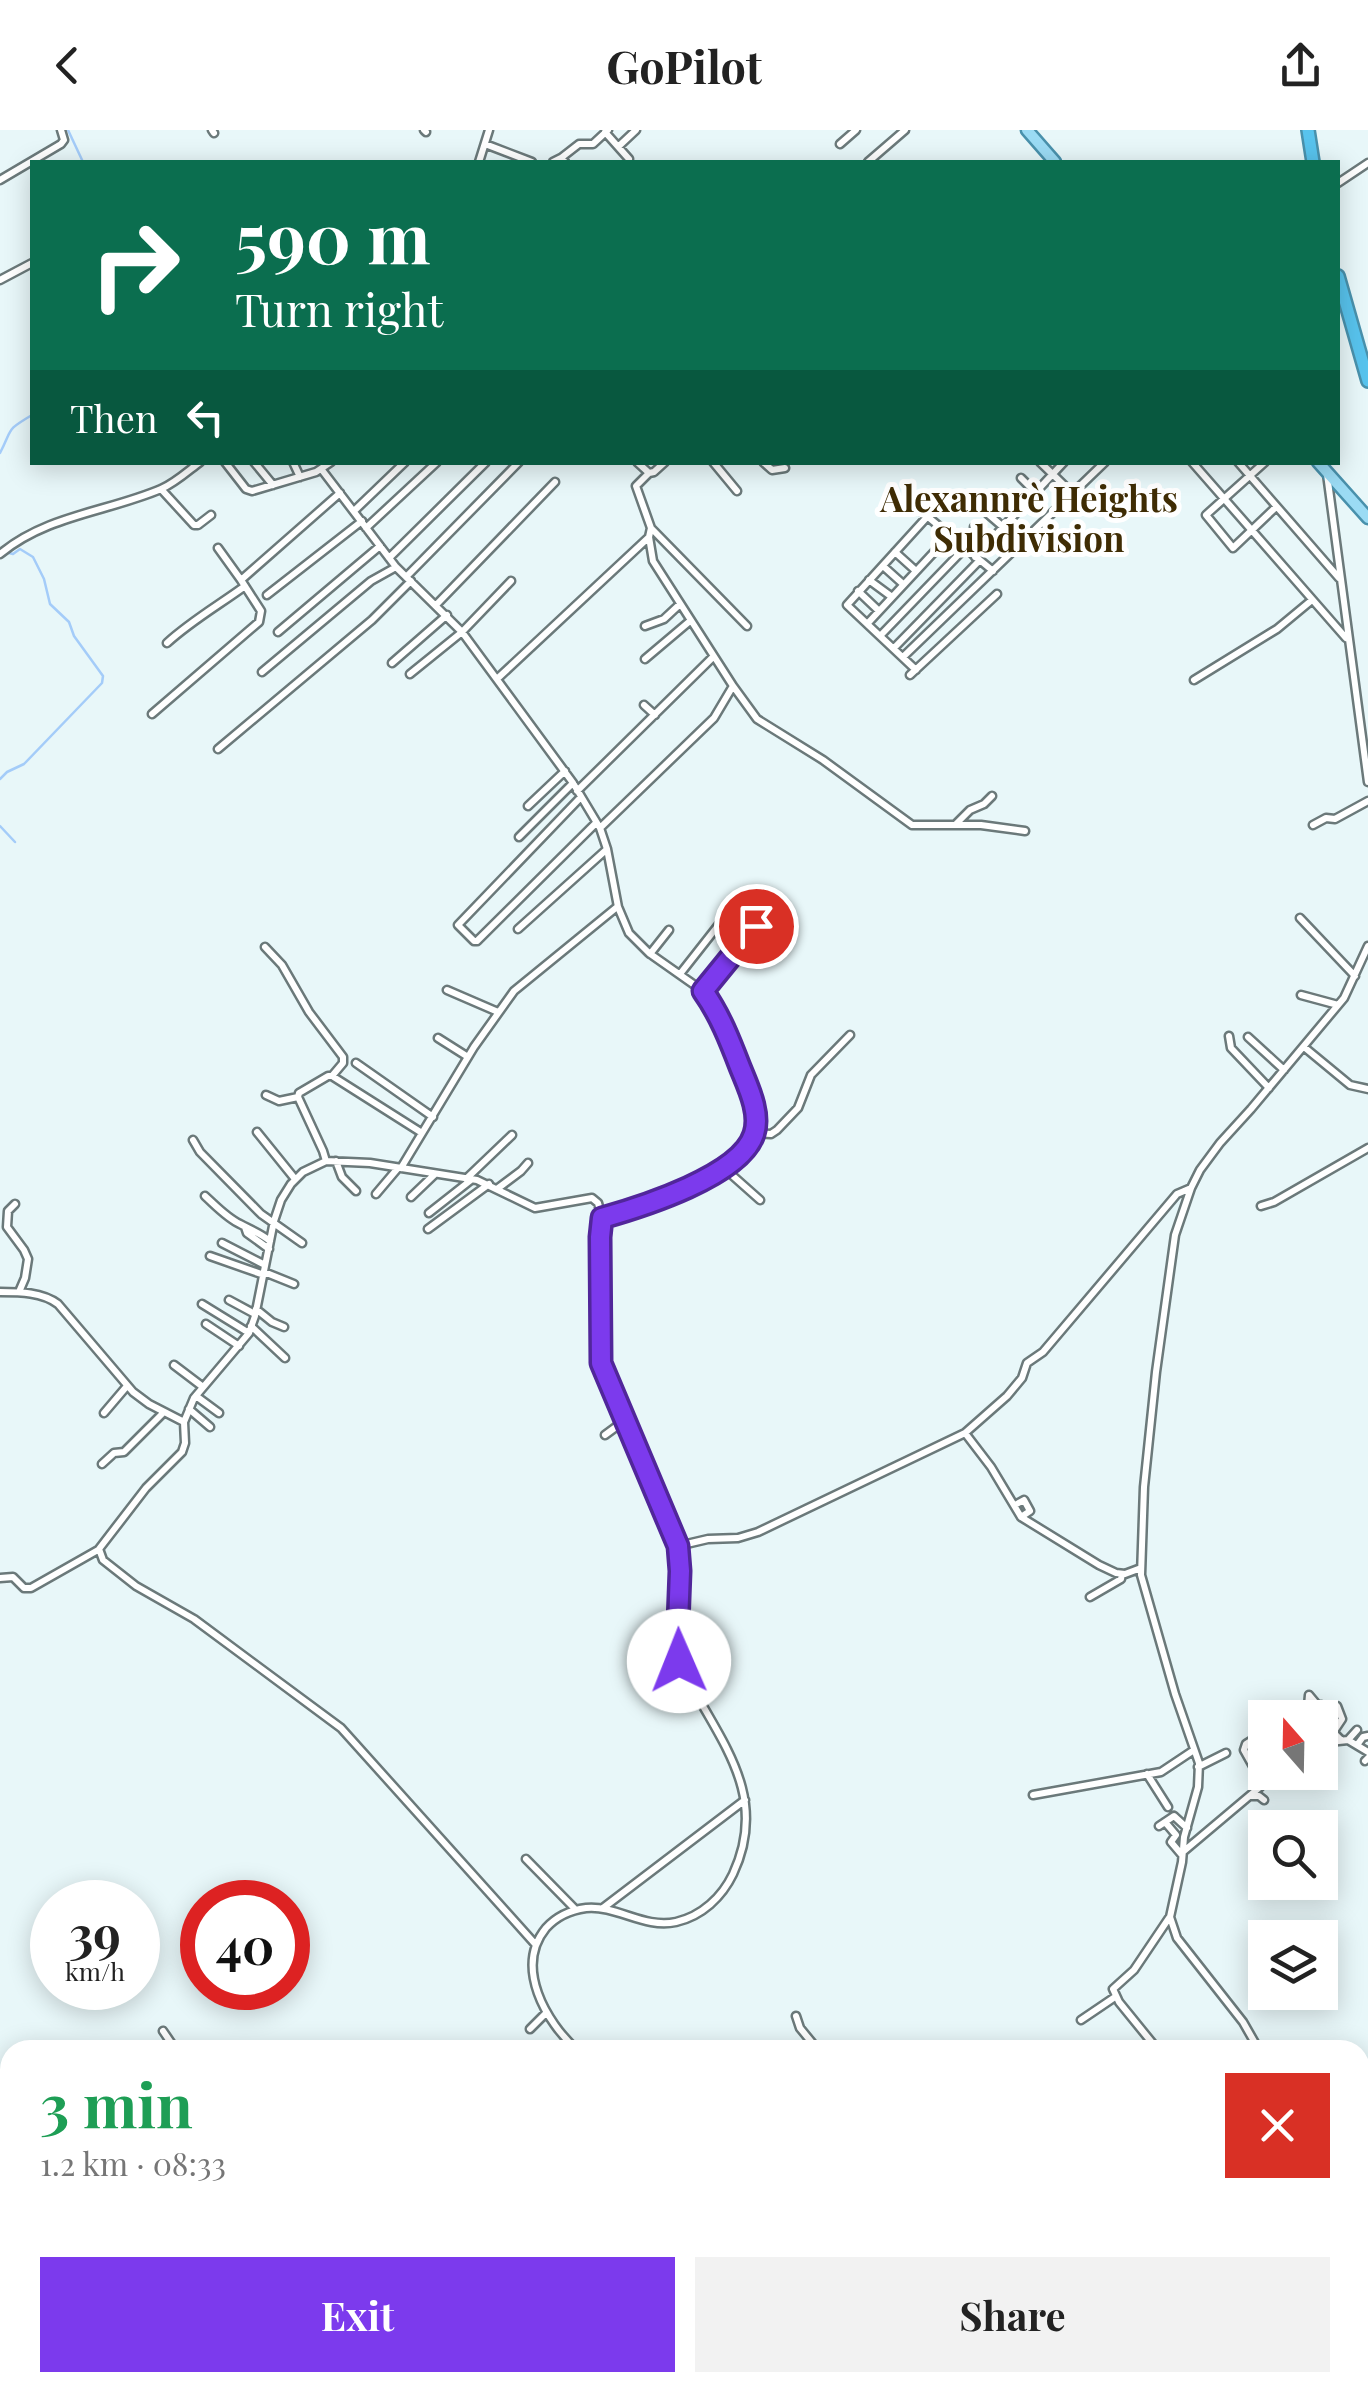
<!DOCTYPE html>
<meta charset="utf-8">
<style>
body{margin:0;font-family:"Playfair Display",serif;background:#f2f2f2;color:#222;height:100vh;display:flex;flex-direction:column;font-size:38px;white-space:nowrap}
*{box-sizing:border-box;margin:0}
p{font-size:32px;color:#767676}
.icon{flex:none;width:55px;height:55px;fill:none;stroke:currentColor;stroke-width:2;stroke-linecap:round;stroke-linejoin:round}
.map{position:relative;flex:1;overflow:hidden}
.side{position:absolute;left:0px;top:1910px;width:1370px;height:352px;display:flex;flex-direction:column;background:#fff;border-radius:30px 30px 0 0;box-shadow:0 5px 25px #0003}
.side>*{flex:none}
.hud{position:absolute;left:30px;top:30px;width:1310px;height:305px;border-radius:0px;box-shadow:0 5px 25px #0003;background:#0b6e4f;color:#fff;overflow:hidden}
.needle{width:65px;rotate:340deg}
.buttons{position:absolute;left:1248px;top:1570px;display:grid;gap:20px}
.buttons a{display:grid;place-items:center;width:90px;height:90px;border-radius:0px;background:#fff;box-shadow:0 5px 25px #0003;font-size:50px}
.speed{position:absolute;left:30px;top:1750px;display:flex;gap:20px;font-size:50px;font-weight:700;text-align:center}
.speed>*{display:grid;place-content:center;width:130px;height:130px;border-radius:50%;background:#fff;box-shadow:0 5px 25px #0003;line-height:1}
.speed small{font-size:25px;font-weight:400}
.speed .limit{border:15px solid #d22;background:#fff;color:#111}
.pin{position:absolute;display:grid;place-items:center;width:85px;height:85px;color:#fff;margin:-42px;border:5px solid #fff;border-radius:50%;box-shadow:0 2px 10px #0007}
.me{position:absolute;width:110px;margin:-55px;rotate:359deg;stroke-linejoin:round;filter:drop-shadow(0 0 8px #0008)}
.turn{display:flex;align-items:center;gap:35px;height:210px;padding:0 40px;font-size:45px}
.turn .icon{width:130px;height:130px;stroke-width:2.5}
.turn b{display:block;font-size:70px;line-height:85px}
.then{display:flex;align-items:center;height:95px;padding:0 40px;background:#0003;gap:20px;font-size:38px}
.round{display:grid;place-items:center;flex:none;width:105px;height:105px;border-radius:0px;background:#f2f2f2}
.headline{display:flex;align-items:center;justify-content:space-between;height:170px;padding:0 40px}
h1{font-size:60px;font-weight:700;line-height:75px;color:#1e9e55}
.primary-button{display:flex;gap:20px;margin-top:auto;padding:20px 40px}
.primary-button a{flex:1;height:115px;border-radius:0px;background:#7c3aed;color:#fff;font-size:40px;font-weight:700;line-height:115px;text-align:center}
.primary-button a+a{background:#f2f2f2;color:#222}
header{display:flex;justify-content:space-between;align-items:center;height:130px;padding:0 40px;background:#fff;font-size:45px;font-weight:700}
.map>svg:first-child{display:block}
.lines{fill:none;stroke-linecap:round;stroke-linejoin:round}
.stream{stroke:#a4ccf9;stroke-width:2.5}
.minor-casing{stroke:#6b797a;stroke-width:11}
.major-casing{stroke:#4991ac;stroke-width:15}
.highway-casing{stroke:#4991ac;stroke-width:16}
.minor{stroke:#fff;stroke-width:6}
.major{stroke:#9bdbf4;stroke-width:10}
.highway{stroke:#58c3ed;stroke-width:11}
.route-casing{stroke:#51269a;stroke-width:25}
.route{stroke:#7c3aed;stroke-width:18}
.labels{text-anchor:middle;stroke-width:10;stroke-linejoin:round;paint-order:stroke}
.neighbourhood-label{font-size:35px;font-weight:bold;fill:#3f2c04;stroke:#fff}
</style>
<header><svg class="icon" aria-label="back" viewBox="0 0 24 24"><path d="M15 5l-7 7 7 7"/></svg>GoPilot<svg class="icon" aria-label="share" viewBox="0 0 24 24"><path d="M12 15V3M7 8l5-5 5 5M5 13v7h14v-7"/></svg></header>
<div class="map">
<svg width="1368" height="2262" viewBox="0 0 1368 2262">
<rect width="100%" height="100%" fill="#e8f7f9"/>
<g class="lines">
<path class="stream" d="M68,0l15,32
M0,323c13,-25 5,-22 32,-38
M0,649l7,-7 17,-8 78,-81 1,-7 -29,-40 -5,-14 -19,-18 -6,-25 -11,-22 -13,-8 -7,5 -4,-1
M0,696l15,16"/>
<defs>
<path id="minor" d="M212,0l2,3
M424,0l2,2
M605,2l24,27
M485,14l47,18
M840,14l16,-14
M619,16l17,-16
M561,28l18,-14h14l15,-14
M479,32l10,-32
M553,32l8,-4 4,4
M868,32l37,-32
M0,50l61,-36 3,-4 -3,-10
M1338,53l30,-20
M0,150l32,-17
M225,332l21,27 6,2 64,-19 15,-10
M254,332l19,23
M293,332l7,15
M637,332l12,11 -13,13 15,42 -2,9 4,24 80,125
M713,332l24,29
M763,332l9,8 13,-2
M1040,332l33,32
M1192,332l154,176
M1238,332l101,116
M1265,332l-59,53 27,33 43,-41
M322,340l74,97 66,65 111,151 27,45 7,21 11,58 11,26 20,20 54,38 21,35 27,67 5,21 -2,19 -14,23 -74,43 -64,19 -3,40 2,105 77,183 2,25 -3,79 2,11c32,71 94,128 54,213 -11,23 -31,42 -57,48 -32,7 -59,-17 -90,-14 -15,2 -30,9 -40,20 -32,39 0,94 31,122
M649,343l5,-1 11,-10
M1327,344l41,308
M1021,348l14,14
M161,359l33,36h4l13,-10
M1004,365l14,14
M354,381l51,-49
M922,382l71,59
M988,384l14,12
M974,397l15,14
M366,398l71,-66
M651,398l96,98
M218,418l23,32
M895,422l21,19
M0,424c47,-39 107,-42 161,-65 14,-6 27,-18 39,-27
M975,427l89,-95
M389,428l97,-96
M883,436l20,18
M406,447l113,-115
M869,450l23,17
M858,461l21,20
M267,465l95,-74
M436,475l119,-123
M868,493l81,-87
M645,496l19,-7 15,-14
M278,502l102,-86
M881,505l83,-86
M167,513c24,-22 52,-38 78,-57
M894,518l85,-87
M903,527l202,-195
M645,529l45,-38
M392,533l55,-48
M916,540l-69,-65 80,-88
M262,542l109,-91 25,-14
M410,544l52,-42 49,-51
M910,545l87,-81
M498,548l150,-140
M1194,550l83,-51 35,-29
M644,575l11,10
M152,584l107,-92 2,-11 -20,-31 99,-87
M218,619l154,-129 39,-39
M577,661l136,-134
M581,667l-123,128 16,16h3l119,-118
M528,676l37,-35
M956,694l14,-14 14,-6 8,-8
M1313,695l13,-7 9,1 33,-18
M600,698l114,-110 19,-32 24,33 66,41 89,65h69l44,6
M519,707l54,-54
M1300,788l55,58
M518,799l88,-79
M265,817l17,18 27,47 34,45v6l-11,13
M650,824l19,-24
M680,844l48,-61
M447,860l51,22
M703,861l53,-65
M1301,865l37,10
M1229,906l2,12 38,40
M1248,907l36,33
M438,908l30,19
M1304,917l46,38 18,4
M356,933l77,54
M266,965l13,6 19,-4
M257,1002l38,47
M754,1003l17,1 6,-4 21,-22 13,-33 39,-40
M193,1010l7,12 61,62 41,29
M326,1031l-3,-10 -25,-54 1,-4 29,-17h4l90,57
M336,1031l6,16 14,14
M728,1034l5,12 27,24
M401,1038l73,-121 40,-56 103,-84
M466,1049l46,-44
M497,1059l24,-18 7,-8
M376,1064l22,-26
M205,1066c11,10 22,22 35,28 11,6 20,9 30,17
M411,1067l24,-23
M15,1074l-7,7 -1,16 17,23 4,9 -3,19 -6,14
M1261,1076l13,-4 94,-54
M429,1083l42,-33
M245,1097l2,6 22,16
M428,1099l61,-45
M222,1113l43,22
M210,1126l54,19
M264,1142l30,12
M0,1162c20,0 42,0 58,12l75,88 16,12 35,18
M229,1170l26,14
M202,1174l47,29
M256,1179l16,13 12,5
M206,1194l33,22
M251,1196l34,32
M174,1235l29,22
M196,1266l23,17
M189,1279l21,18
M104,1283l23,-27
M965,1303l42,-37 15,-18 5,-15 16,-11 134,-158 14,-6
M605,1305l19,-14
M102,1334l12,-11 10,-1 40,-40
M1015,1375l9,-5 6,11 -9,6
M678,1416l30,-7 30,-1 20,-6 207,-99 26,34 30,50 78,48 17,8 9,1 16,-6
M0,1448l13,-1 11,11h7l67,-38
M1090,1467l31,-18 1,-5
M1321,1575l10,3
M1319,1588l-11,-12 1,-11 10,12
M1320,1589l20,20
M1334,1601l8,-12 -5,-13
M1348,1610l9,-10
M1320,1613l28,-3 20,12
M1357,1615l6,-8 5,-1
M1365,1631l3,-3
M1198,1637l28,-14
M1314,1642l2,6
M1147,1644l21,33
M1263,1654l-19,-34 2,-6 19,-12
M1033,1665l128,-23 33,-22
M1251,1666h8l5,4
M1165,1692l11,13 -5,7 11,13
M1159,1696l15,-10 13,12
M1184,1721l76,-64 14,-15
M526,1729l49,50
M603,1778l142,-108
M536,1815l-195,-217 -147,-109 -58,-33 -33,-26 -4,-11 47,-61 36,-36 3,-9 -1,-21 10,-24 55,-65 6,-17 19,-95 7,-21 10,-16 12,-12 23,-11 44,2 107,17 58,28 57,-10 6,5 4,15
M796,1886l4,12 18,22
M1081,1890l34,-23
M530,1899l16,-16
M163,1901l13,19
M1158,1920l-39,-48 -6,-13 21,-19 35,-52
M1259,1920l-16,-28 -66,-84 -7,-21 12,-55 2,-25 14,-50 1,-24 -24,-69 -34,-119 3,-88 12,-115 19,-137 16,-47 9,-18 20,-27 31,-34 93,-111 24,-52
M0,2022l10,5
M1360,2088l8,16
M569,2252l16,10
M1258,2252l2,10
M543,2262l13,-10
M653,2262l8,-10"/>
<path id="major" d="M1027,0l28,32
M1318,332l50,56"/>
<path id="highway" d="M1308,0l5,32
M1338,146l30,105"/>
</defs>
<use href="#minor" class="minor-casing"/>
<use href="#major" class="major-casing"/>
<use href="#highway" class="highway-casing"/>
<use href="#minor" class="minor"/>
<use href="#major" class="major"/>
<use href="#highway" class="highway"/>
</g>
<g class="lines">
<defs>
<path id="route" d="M679,1531l-2,-11 3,-79 -2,-25 -77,-183 -1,-126 2,-19c39,-11 139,-42 152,-84 7,-21 -6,-47 -14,-67 -10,-26 -20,-52 -37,-76l53,-65"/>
</defs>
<use href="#route" class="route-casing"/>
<use href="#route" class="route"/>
</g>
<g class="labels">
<g class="neighbourhood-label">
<text x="1029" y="382">Alexannrè Heights<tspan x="1029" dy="40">Subdivision</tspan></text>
</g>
</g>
</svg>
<div class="buttons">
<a><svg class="needle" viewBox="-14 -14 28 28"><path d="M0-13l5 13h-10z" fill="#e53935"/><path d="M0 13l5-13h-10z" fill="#767676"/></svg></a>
<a><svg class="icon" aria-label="search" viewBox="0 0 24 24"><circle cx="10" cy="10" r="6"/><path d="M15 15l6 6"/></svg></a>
<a><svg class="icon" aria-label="layers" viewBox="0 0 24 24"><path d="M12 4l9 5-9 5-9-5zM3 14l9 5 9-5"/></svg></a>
</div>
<div class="speed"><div>39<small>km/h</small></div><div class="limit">40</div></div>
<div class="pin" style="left:756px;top:796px;background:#d93025"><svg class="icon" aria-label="arrive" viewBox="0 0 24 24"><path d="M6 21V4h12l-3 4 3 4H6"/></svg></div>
<svg class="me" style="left:679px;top:1531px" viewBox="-20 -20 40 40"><circle r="19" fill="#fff"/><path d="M0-13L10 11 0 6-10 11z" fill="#7c3aed"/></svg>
<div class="hud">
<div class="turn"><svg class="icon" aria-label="right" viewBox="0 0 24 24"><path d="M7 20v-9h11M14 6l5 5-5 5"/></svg><div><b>590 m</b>Turn right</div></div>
<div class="then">Then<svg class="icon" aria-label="left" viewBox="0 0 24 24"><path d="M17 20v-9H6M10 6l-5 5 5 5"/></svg></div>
</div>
<section class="side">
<div class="headline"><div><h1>3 min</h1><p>1.2 km · 08:33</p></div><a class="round" style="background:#d93025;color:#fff"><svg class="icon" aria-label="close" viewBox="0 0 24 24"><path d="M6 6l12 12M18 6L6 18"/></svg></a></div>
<div class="primary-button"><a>Exit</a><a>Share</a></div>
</section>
</div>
